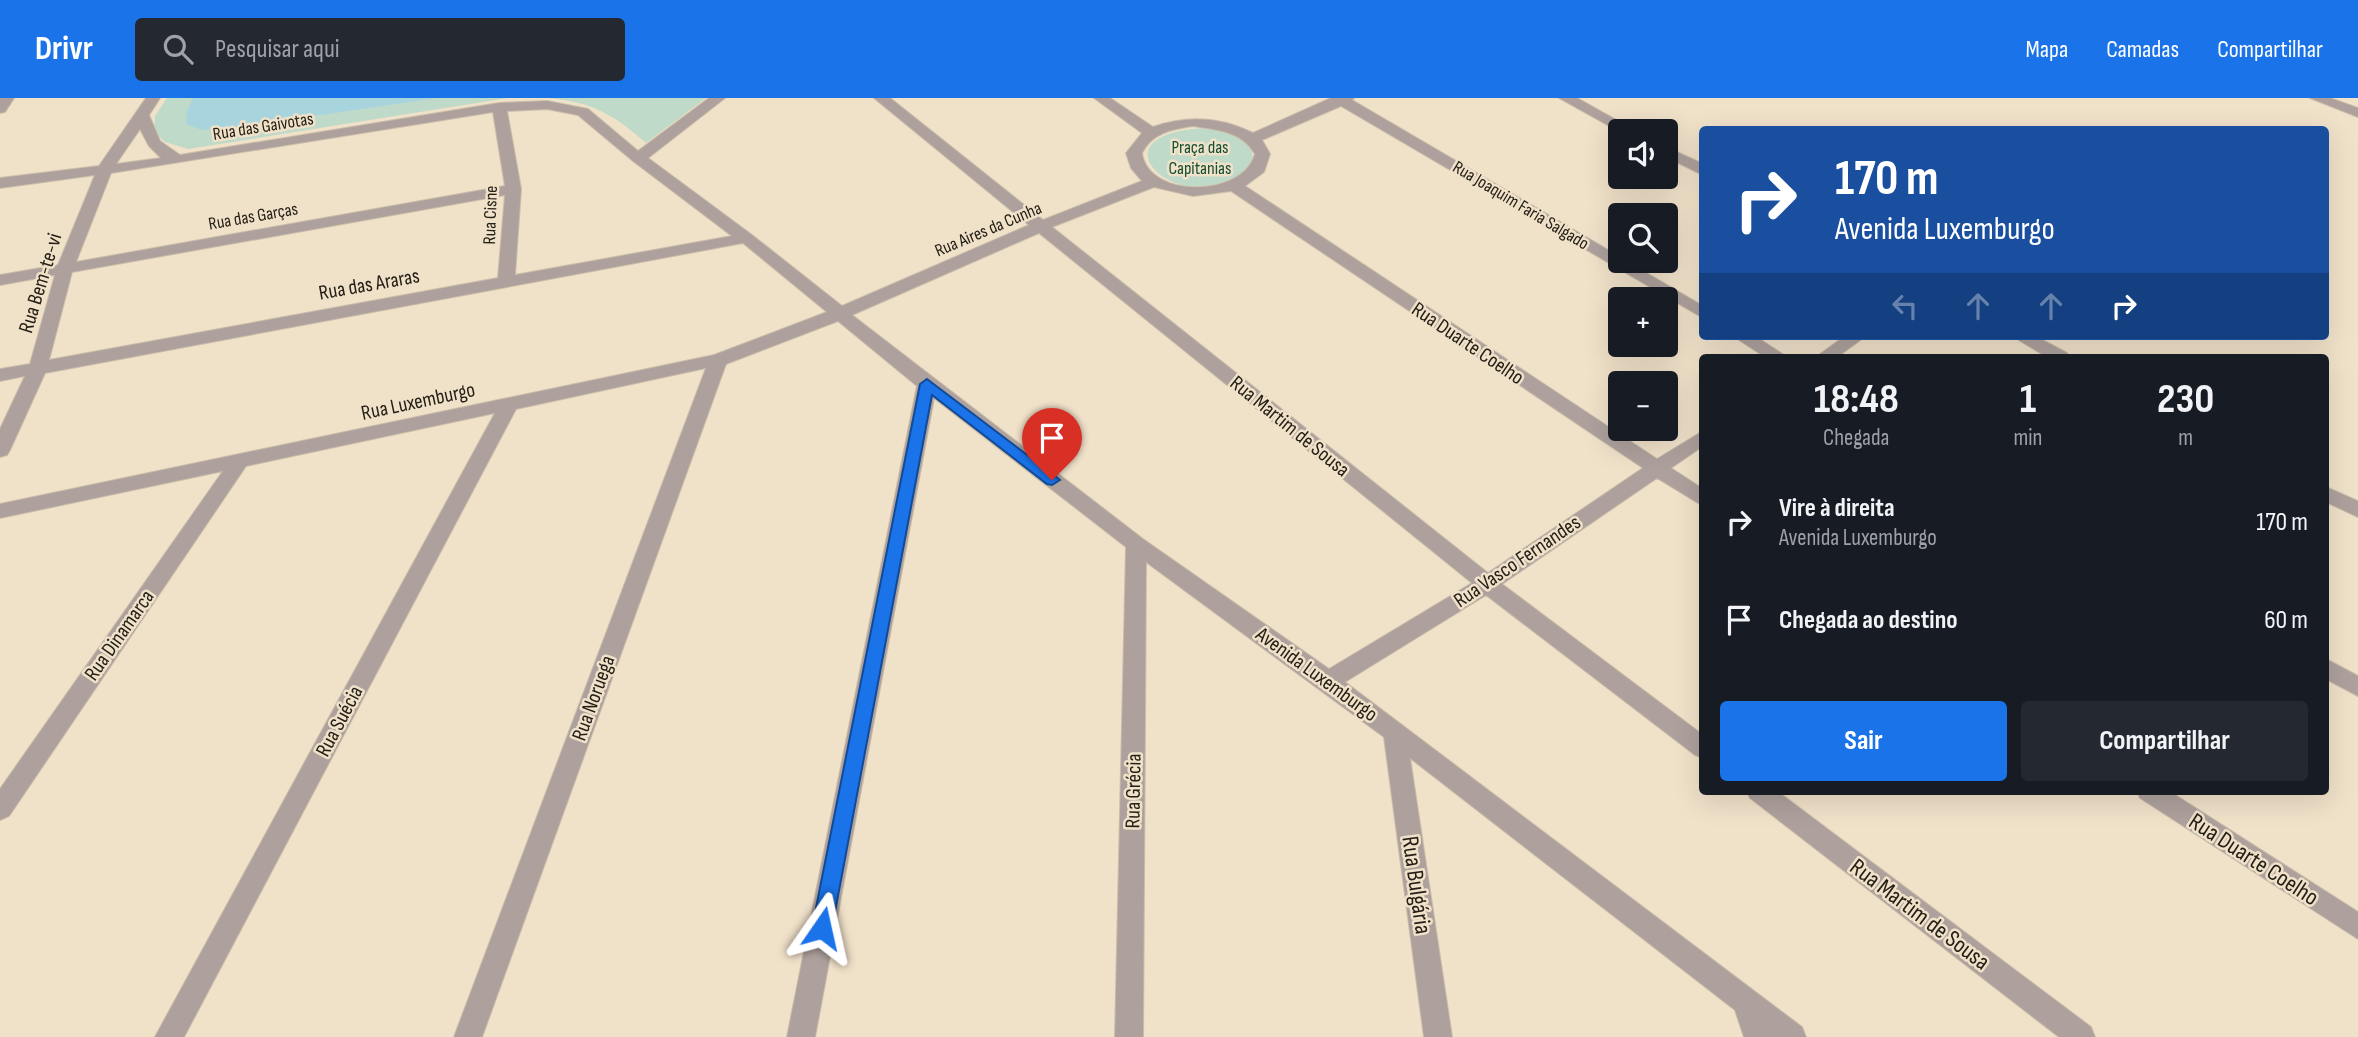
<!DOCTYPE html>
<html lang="pt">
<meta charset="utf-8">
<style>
body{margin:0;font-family:"Sofia Sans Condensed",sans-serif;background:#242831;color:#f1f3f6;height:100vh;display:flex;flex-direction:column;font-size:26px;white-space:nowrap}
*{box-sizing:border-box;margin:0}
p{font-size:23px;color:#9ea1a6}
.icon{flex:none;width:38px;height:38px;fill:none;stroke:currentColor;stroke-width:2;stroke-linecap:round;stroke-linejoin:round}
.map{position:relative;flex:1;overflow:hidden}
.sheet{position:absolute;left:1699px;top:256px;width:630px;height:441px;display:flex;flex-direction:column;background:#171b24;border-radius:7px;box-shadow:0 7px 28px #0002}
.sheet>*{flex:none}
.top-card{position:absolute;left:1699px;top:28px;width:630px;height:214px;border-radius:7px;box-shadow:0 7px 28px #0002;background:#1a4fa0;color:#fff;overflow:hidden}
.fabs{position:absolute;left:1608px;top:21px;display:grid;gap:14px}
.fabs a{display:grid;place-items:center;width:70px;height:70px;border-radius:7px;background:#171b24;box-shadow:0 7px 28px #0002;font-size:35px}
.pin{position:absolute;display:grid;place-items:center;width:60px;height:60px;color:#fff;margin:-72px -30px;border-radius:50% 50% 50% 0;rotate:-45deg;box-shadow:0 0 7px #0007}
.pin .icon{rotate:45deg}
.me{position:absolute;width:77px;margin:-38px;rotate:11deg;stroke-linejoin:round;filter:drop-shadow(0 0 5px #0008)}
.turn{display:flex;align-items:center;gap:24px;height:147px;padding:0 21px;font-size:32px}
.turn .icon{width:91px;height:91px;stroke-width:2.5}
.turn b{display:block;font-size:49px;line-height:60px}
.lanes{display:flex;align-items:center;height:66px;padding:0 21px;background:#0003;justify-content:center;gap:35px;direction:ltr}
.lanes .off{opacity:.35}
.eta{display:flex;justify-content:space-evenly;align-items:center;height:119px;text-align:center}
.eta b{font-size:42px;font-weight:700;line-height:49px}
.cta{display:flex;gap:14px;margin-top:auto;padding:14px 21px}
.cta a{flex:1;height:80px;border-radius:7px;background:#1a73e8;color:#fff;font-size:28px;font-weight:700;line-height:80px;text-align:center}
.cta a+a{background:#242831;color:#f1f3f6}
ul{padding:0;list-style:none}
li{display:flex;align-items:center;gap:21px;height:98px;padding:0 21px}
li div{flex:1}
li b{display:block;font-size:26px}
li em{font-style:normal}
header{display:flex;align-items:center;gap:42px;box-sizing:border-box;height:98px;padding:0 35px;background:#1a73e8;color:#fff}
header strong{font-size:33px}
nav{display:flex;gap:38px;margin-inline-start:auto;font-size:24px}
.search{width:490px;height:63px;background:#242831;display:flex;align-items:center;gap:18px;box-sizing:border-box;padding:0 24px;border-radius:7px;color:#9ea1a6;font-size:26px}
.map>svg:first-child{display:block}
.green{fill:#c0dac9}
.water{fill:#a7d4dd}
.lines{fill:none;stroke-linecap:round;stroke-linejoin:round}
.minor-casing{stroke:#cbbea9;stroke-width:2}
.minor{fill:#aea19d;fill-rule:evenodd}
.route{fill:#1a73e8;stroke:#114b97;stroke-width:2}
.labels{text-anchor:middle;stroke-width:5;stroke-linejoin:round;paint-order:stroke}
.far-street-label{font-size:18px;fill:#252017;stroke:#f0e1c9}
.far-park-label{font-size:18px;fill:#144f32;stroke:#f0e1c9}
.street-label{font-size:21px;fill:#252017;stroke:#f0e1c9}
.near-street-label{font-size:24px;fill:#252017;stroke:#f0e1c9}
</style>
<header>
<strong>Drivr</strong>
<div class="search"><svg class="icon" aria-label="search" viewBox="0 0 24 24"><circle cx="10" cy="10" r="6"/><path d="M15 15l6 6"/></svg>Pesquisar aqui</div>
<nav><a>Mapa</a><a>Camadas</a><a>Compartilhar</a></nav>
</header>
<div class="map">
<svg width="2358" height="939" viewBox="0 0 2358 939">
<rect width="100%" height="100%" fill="#f0e1c9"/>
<path class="green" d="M167,0h341l-320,51 -23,-7 -11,-11 1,-15z
M548,0h158l-60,45c-33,-29 -54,-41 -98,-45z
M1205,30c21,4 51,9 48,36 -6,6 -14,14 -21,17 -63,29 -139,-47 -27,-53z"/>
<path class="water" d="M193,0h244l-185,27 -50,5 -16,-6 1,-13z"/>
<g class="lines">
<defs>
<path id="minor" d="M0,0h14l-9,14 -5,1z
M146,0h14l-11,17 11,26 20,14 319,-52 48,-2 41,8 50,42 71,-53h16l-77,60 104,77 90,71 187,-81 -155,-127h16l153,122 99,-39 -11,-13 -5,-15 16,-20 -48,-35h16l43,29c34,-12 68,-10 100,6l78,-35h23l-2,2 268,157v4h6l77,45v12l-362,-212 -79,34 8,14 -6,18 -19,14 412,273 46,-28v15l-32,22 32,21v17l-46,-28 -155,106 201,151v23l-8,-3 -209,-160 -141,87 457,345 4,10h-62l-9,-27 -325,-252 42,279h-28l-40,-300 -238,-175 -3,475h-28l11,-490 -192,-149 -119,639h-28l130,-651 -79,-65 -112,43 -244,673h-28l252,-669 -190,41 -332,628h-29l340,-624 -249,53 -237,350 -9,4v-31l223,-318 -223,47v-14l714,-149 113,-43 -84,-69 -698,130 -35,77 -3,5 -7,2v-28l25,-53 -25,5v-12l30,-5 25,-89 -55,10v-10l58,-10 37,-90 -95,13v-10l99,-12zM547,11l31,6 55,46 99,75 -217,39 6,-86 -14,-78zM493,14l12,74 -429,76 35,-89zM1193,28c24,4 49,5 62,28 -12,44 -107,45 -113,-1 10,-20 30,-24 51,-27zM140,31l9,17 12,12 -45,6zM1154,89l39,9 38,-5 412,277 -155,105 -436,-346zM505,97l-7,83 -449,82 23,-88zM1039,135l433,350 -143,86 -186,-130 -291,-224z
M1559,0h18l59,33 -16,1z
M2310,0h20l28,10v9z
M1666,49l37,17v11l-37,-18z
M1733,238h22l32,21h-22z
M1845,238h21l-29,21h-21z
M2012,238h23l32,17 3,4h-23z
M2326,389l32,14v16l-32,-15z
M2326,561l32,17v20l-32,-17z
M1747,693h30l314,236 4,10h-36l-309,-239z
M2137,693h32l189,121v27l-218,-141z"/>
</defs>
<use href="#minor" class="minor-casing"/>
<use href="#minor" class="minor"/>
</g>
<path class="route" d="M927,281l133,101 -8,5 -5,-1 -115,-89 -100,533 -3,7 -7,2 -7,-2 -3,-7 108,-544z"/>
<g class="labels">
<g class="far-street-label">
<text transform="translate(263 28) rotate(-9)" y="6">Rua das Gaivotas</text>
<text transform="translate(1521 107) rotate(31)" y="6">Rua Joaquim Faria Salgado</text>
<text transform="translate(490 117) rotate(-88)" y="6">Rua Cisne</text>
<text transform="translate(253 118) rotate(-10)" y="6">Rua das Garças</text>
<text transform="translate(988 131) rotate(-23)" y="6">Rua Aires da Cunha</text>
</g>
<g class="far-park-label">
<text x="1200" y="55">Praça das<tspan x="1200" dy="21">Capitanias</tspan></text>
</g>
<g class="street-label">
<text transform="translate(40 185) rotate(-73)" y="7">Rua Bem-te-vi</text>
<text transform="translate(369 186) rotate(-10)" y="7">Rua das Araras</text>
<text transform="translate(1468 245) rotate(34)" y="7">Rua Duarte Coelho</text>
<text transform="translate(418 303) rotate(-12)" y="7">Rua Luxemburgo</text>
<text transform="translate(1290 328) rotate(39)" y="7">Rua Martim de Sousa</text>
<text transform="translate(1517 463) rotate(-34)" y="7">Rua Vasco Fernandes</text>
<text transform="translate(119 537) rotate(-55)" y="7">Rua Dinamarca</text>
<text transform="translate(1317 576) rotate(36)" y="7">Avenida Luxemburgo</text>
<text transform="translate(593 600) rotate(-70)" y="7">Rua Noruega</text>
<text transform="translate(339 623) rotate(-62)" y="7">Rua Suécia</text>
<text transform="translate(1133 693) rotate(-89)" y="7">Rua Grécia</text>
</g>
<g class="near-street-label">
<text transform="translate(2254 761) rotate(33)" y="8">Rua Duarte Coelho</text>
<text transform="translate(1417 787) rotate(82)" y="8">Rua Bulgária</text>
<text transform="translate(1920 816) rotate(37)" y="8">Rua Martim de Sousa</text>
</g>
</g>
</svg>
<div class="fabs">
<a><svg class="icon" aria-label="sound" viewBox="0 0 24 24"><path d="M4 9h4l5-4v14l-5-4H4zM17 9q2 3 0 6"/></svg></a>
<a><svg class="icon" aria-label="search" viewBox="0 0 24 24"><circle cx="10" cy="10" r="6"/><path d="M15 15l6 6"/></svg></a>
<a>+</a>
<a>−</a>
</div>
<div class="pin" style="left:1052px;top:382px;background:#d93025"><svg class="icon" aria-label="arrive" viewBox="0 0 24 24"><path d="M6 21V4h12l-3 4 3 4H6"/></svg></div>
<svg class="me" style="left:822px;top:830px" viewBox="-20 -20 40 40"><path d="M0-17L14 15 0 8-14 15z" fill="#1a73e8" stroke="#fff" stroke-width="4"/></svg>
<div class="top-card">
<div class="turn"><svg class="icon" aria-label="right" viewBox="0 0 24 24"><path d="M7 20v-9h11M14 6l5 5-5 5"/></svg><div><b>170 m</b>Avenida Luxemburgo</div></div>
<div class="lanes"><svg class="icon off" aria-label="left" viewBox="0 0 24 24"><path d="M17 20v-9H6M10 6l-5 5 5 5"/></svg><svg class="icon off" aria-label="ahead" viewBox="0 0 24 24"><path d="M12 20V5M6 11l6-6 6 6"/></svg><svg class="icon off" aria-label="ahead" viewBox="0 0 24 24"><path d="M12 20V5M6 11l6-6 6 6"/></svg><svg class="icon" aria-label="right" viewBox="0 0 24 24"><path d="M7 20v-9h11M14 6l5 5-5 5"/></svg></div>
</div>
<section class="sheet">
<div class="eta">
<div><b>18:48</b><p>Chegada</p></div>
<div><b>1</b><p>min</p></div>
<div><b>230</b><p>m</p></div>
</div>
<ul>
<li><svg class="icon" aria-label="right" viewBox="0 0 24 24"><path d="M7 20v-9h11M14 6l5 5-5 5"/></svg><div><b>Vire à direita</b><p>Avenida Luxemburgo</p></div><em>170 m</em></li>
<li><svg class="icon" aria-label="arrive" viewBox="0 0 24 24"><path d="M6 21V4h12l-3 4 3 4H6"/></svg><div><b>Chegada ao destino</b></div><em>60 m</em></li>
</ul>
<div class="cta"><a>Sair</a><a>Compartilhar</a></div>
</section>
</div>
